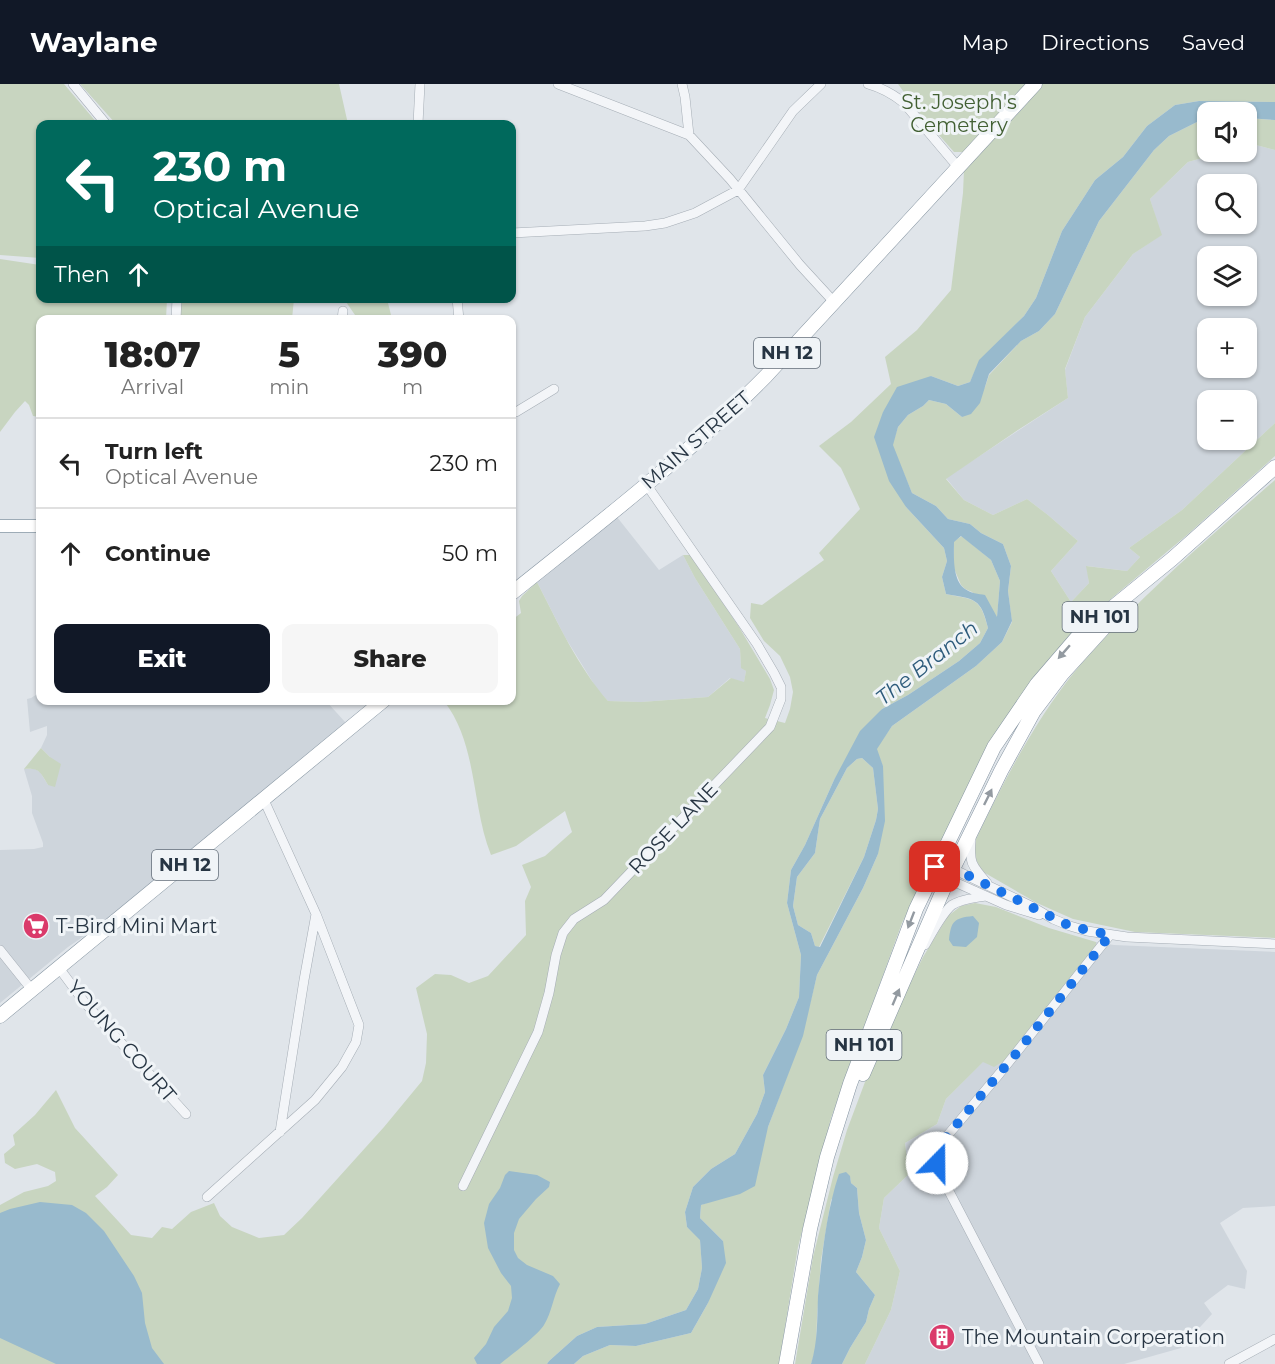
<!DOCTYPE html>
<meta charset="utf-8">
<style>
body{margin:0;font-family:Montserrat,sans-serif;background:#f6f6f6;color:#222;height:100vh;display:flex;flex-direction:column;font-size:22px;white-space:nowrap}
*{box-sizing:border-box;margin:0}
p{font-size:20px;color:#767676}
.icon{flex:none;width:33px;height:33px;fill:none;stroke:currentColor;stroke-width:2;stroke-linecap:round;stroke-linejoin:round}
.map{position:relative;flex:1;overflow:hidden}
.details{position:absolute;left:36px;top:231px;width:480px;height:390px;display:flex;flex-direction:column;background:#fff;border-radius:12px;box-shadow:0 2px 4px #0004}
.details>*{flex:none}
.hud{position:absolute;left:36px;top:36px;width:480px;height:183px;border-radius:12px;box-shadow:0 2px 4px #0004;background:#00695c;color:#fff;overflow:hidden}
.controls{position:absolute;left:1197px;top:18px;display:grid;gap:12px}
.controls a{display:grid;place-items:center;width:60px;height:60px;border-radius:12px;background:#fff;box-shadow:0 2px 4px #0004;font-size:30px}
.pin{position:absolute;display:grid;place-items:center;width:51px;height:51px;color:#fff;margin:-26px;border-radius:12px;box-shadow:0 3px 9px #0006}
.me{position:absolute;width:66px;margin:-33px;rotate:22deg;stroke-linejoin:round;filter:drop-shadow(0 0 4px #0008)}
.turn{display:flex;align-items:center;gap:21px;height:126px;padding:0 18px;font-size:27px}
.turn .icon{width:78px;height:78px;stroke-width:2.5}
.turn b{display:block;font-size:42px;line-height:51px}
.then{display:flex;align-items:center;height:57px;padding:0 18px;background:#0003;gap:12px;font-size:22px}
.eta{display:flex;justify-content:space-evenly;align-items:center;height:102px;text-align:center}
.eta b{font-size:36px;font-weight:800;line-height:42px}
.primary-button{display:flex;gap:12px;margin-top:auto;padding:12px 18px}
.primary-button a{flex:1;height:69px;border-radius:12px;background:#111827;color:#fff;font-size:24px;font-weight:800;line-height:69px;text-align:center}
.primary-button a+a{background:#f6f6f6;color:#222}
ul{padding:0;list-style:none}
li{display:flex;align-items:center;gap:18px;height:90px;padding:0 18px;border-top:2px solid #e0e0e0}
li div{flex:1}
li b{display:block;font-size:22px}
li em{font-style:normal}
header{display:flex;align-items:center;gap:36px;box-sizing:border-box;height:84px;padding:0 30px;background:#111827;color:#fff}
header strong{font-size:28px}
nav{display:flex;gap:33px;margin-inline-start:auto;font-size:21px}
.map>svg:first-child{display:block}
.built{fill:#ced5dc;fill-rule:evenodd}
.green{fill:#c8d5c0}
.water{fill:#98bacd;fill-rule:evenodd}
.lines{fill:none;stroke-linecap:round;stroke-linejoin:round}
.minor-casing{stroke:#a5adb5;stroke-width:10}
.major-casing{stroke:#9eacb7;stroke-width:14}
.highway-casing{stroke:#8695a2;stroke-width:15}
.minor{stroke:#f3f5f8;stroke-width:9}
.major{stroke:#fff;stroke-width:12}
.highway{stroke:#fff;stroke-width:14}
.oneway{fill:#939aa1}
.route{stroke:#1a73e8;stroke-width:10;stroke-dasharray:0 18}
.labels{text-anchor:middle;stroke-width:6;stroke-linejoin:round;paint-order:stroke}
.shield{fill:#f0f4f7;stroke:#636e79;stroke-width:1.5}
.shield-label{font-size:18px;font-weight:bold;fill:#273543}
.park-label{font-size:20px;fill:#426033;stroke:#f0f4f7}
.street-label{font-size:20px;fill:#273543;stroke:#f0f4f7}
.poi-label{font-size:20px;fill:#273543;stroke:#f0f4f7;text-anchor:start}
.water-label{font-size:21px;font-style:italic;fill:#2d5b7b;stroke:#f0f4f7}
</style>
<header>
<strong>Waylane</strong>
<nav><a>Map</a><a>Directions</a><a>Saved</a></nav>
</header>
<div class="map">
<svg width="1275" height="1280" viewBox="0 0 1275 1280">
<rect width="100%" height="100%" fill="#e0e5ea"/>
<path class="built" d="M1252,60l23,6v273l-93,87 -53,38 11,9 -13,14 -40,-5 2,17 -18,19 -20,-31 27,-30 -30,-26 -21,-16 -34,16 -29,-15 -18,-22 122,-80 -3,-28 20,-53 48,-63 28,-19 -11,-36 38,-37 36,-10h22l1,-7zM1208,100h38v40h-38zM1208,172h38v40h-38zM1208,244h38v40h-38zM1208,316h38v40h-38z
M617,433l42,53 24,-15 12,23 45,71 1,18 5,4 -2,12 -14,-5 -22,19 -67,5 -33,-1 -11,-12 -32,-52 -28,-55z
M40,577v39l286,1 20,22 -253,207 -25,17 -68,56v-153l34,-1 9,-2v-4l-11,-30v-17l-8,-27h11l5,3 8,13 2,-28 -9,-9 6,-13v-9l-17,6 -3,-33 4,-1 8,-5z
M1096,858l18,3 161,7v254l-32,2 -23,15 27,48 -2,18 -17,-4 -24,18 8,11 -31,34 -57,16h-259l26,-54 9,-39 -21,-43 5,-30 25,-24 -4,-31 32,-19 9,-25 150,-152z"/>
<path class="green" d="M0,0h64l34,40h-58v134l-40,-3z
M80,0h259l9,40h-232z
M898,0h377v18l-76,-1 -24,4 -28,21 -24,31 -28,23 -33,51 -26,67 -12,18 -44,44 -10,22 -12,4 -27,-10 -48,36 23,95 38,41 3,13 -5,16 4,17c29,6 34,3 42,34l-8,15 -21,18 -51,34 -26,14 -48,71 -29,65 -14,25 -4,33 14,52 -2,42 -13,32 -23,46 2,17 -8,22 -22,40 -24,15 -18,18 -8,25 2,15 13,12 2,29 -4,21 -12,21 -41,14 -48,3 -20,9 -28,25 -2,3h-547v-159l24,-13 24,-6 8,-5 -1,-9 -18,-8 -22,5 -10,-6 -1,-9 11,-9 -2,-10 22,-20 21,-25 19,38 43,47 -11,12 -12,9 36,39 21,3 10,-11 10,2 19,-17 23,-9 6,13 12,11 27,11 25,-3 18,-17 82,-91 38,-46 4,-18 1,-29 -11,-46 19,-14 16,1 18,8 19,-7 38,-41 -1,-34 6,-14 -9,-22 23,-9 27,-24 -7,-21 -49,35 -25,9c-20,-50 -13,-110 -47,-154l68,-1v-80l9,-7 -2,-12 3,-5 15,-14c21,41 41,85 71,119l33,1 67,-5 23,-19 13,4 2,-11 -5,-3 -1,-19 -45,-71 -12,-23h8l48,72 31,52 4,11 -4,15 -5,13 20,5 5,-14 3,-17 -3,-15 -10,-21 -16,-15 -14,-23 1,-15 11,2 62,-45 -5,-7 41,-44 -19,-41 -22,-22 32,-24 40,-38 -6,-27 32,-27 34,-40 12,-97 1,-23 61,-64 -9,-9 -52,55h-10l-38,-43z
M1207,34l1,34h16l-36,10 -38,37 12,36 -29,19 -48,63 -20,52 3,29 -53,34 -69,47 18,21 29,15 34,-16 21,16 30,26 -27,30 20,31 18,-19 -3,-17 41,5 13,-14 -11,-9 53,-38 93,-87v33l-88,79 -74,62 -43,43 -42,50 -97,175 -29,58 -71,195 -33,129 -19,117h-205l9,-8 27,-11 26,1 55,-13 17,-30 15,-62 -23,-23 1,-13 8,-3 59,-75 34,-91 15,-61 46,-87 15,-34 5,-87 -7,-18 16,-23 84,-60 26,-24 10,-20 -4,-31 3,-25 -8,-22 -22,-11 -11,-9 -22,-5 -12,-13 -24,-13 -20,-48 6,-18 10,-12 15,-9 6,-6 17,4 16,13 23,-30 4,-12 32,-34 18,-10 16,-17 44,-93 55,-71 15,-14 34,-17z
M1246,34l29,2v30l-23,-6 -5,1z
M0,175l40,6v33l127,1 -1,20 -126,1v97l-7,-1 -4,-11 -4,-4 -10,11 -15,20z
M182,215h112l-2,20 -113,1z
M344,215h43l5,20h-20l-1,-2 -16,-2z
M1275,396v458l-140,-6 -62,-13 -36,-16 -52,-30c-10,-10 -12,-20 -9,-34 26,-54 53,-107 89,-155 14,-19 32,-37 48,-55 51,-53 107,-101 162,-149z
M962,452l29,24 9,21 -3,37 -3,-5 -22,-21 -7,-3 -4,-4 -8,-19 1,-25z
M41,664l9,9 11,7 -6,23 -7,-2c-8,-13 -8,-17 -24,-16z
M862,674l11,10 5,41 -2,11 -12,37 -45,90 -4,-1 -4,-13 -13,-8 -5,-19 4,-29 18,-24 5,-34 27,-51 10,-9z
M975,819l21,4 53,21 47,14v5l-91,113 -11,7 -11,-5 -37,37 -9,25 -32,19 4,31 -25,24 -5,30 21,43 -9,39 -26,54h-23l8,-16 16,-26 3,-13 6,-14 -19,-23 6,-15 4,-17 -7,-27 -2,-25 -6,-5 -1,-6 -19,23 -10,60 -4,57 -1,32 -5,15h-16l18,-107 20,-80 14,-47 27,-72 49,-101 25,-41 13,-10z"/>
<path class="water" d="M1199,17l76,1v18l-28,-2 -1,-6h-38l-1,6 -4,1 -34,17 -15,14 -55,71 -44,93 -16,17 -18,10 -32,33 -9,29 -9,11 -9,3 -16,-13 -17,-4 -6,6 -15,9 -10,12 -5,18 19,48 24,13 12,13 22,5 11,9 22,11 8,22 -3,25 4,30 -10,21 -26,24 -84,60 -15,23 6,17 2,55 -7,33 -15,34 -46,87 -14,61 -35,91 -13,59 -15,8 -39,11 -1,13 23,23 3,22 -18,40 -17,30 -55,13 -26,-1 -27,11 -9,8h-27l2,-3 28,-25 20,-9 48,-3 41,-14 12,-21 4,-21 -2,-28 -13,-13 -2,-15 8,-25 18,-18 24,-15 22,-40 8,-22 -2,-17 23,-46 13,-32 2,-42 -14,-52 4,-33 14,-25 29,-65 26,-49 22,-22 26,-14 51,-34 21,-18 8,-15c-7,-30 -13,-29 -42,-34l-4,-17 5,-16 -3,-13 -38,-41 -17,-26 -15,-44 9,-25 14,-25 34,-11 27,10 12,-4 9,-22 45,-44 12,-18 26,-67 33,-51 28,-23 24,-31 28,-21zM961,452l30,24 9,21 -3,36 -12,-22c-6,-1 -15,-2 -20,-6 -13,-9 -11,-34 -11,-47zM862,674l11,10 5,41 -2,11 -12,37 -44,90 -5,-1 -4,-13 -13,-8 -5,-19 4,-29 18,-24 5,-34 27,-51 10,-9z
M973,832l6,7 -2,14 -11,10 -13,-1 -4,-6c2,-19 5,-22 24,-24z
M509,1087l28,4 13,7 -1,5 -13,12 -17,20 -5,14v17l4,8 9,7 26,11 7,8c-7,13 -8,28 -16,41 -7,11 -33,30 -44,39h-23l-3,-6 12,-14 8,-17 14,-16 4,-13 -1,-12 -10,-13 -13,-25 -4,-25 5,-19 11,-16 5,-13z
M846,1088l4,4 1,7 6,5 2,25 7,27 -4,17 -6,15 19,23 -6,14 -3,13 -16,26 -8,16h-31c7,-22 6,-45 7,-68 4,-41 8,-83 21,-122z
M40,1118l32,3 14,8 18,18 30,45 8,17 3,30 7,25 12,16h-108l-56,-26v-125l10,-4z"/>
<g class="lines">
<defs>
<path id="minor" d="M73,0l33,40
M558,0l131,51 41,44 70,86 34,37
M682,0l3,13 4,38
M868,0c14,4 25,10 36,19l54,64
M418,40l2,-40
M512,149l133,-7 20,-3 30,-10 43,-23 55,-79 28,-27
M457,214l2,22
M176,236l1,-22
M342,236l1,-9
M512,329l4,-1 38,-23
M971,756c-2,23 1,26 16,43
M935,782l18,3 78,37 22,13 17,7 17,5 40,6 148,7
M935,782l13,13 58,26 33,10
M925,861c7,-12 17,-32 27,-40 9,-6 22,-7 33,-9
M0,866l32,40
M59,884l26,35 101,111
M280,1048l24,-152 12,-66
M463,1102l75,-154 11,-39 7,-38 7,-22 11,-14 30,-19 166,-173 11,-28v-12l-7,-14 -17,-29 -111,-160
M207,1113l108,-97 27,-33 14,-25 3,-17 -43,-111 -52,-114
M1039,1280l-100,-192 -2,-9 1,-8 9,-19 53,-63 110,-138
M1229,1280l46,-25"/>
<path id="major" d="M0,442h40"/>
<path id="highway" d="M512,509c86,-69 176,-138 254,-217l269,-292
M0,932l384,-316
M863,990l85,-195 53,-108 33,-60 28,-37 59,-65
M786,1280l24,-135 17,-72 23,-73 66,-175 78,-162 43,-63 43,-50 92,-75 103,-92"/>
</defs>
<use href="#minor" class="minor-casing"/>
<use href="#major" class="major-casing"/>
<use href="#highway" class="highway-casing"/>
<use href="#minor" class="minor"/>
<use href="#major" class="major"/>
<use href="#highway" class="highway"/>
</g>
<defs><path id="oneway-solid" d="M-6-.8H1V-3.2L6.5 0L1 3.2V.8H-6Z" transform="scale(1.5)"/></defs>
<g class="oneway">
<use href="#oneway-solid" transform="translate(1064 568) rotate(131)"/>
<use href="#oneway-solid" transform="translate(988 713) rotate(-64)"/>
<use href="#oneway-solid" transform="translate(911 836) rotate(111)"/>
<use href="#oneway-solid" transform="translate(896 913) rotate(-67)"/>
</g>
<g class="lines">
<path class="route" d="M935,783l18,1 117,58 40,9 -95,120 -68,81 -6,10 -4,17"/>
</g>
<defs>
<symbol id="supermarket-disc" viewBox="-11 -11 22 22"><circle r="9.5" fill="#da3a6a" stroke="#f0f4f7"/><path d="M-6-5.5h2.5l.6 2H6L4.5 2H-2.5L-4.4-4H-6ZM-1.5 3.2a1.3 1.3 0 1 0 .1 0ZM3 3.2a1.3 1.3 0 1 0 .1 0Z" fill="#fff"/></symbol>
<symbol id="building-disc" viewBox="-11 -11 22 22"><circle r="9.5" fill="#da3a6a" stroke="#f0f4f7"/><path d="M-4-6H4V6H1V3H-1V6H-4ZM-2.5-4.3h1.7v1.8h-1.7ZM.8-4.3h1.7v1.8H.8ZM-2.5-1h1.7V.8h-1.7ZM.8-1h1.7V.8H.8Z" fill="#fff"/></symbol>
</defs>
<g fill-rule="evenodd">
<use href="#supermarket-disc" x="21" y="827" width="30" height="30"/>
<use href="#building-disc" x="927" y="1238" width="30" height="30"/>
</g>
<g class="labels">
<g class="shield">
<rect x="754" y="254" width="66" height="30" rx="4.5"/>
<rect x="1062.5" y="518" width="75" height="30" rx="4.5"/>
<rect x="152" y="766" width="66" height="30" rx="4.5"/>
<rect x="826.5" y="946" width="75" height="30" rx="4.5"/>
</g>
<g class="shield-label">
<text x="787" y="275">NH 12</text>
<text x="1100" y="539">NH 101</text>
<text x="185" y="787">NH 12</text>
<text x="864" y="967">NH 101</text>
</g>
<g class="park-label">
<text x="959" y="25">St. Joseph's<tspan x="959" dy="23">Cemetery</tspan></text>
</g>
<g class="street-label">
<text transform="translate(696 356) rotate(-41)" y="7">MAIN STREET</text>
<text transform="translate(673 744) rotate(-46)" y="7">ROSE LANE</text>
<text transform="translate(122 957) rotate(49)" y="7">YOUNG COURT</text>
</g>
<g class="poi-label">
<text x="56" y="849">T-Bird Mini Mart</text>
<text x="962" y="1260">The Mountain Corperation</text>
</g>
<g class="water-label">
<text transform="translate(927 579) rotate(-38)" y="7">The Branch</text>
</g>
</g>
</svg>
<div class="controls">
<a><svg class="icon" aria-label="sound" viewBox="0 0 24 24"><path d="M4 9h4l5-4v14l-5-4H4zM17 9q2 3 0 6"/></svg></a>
<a><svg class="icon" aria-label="search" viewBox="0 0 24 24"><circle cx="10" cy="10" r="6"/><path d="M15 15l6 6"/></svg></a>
<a><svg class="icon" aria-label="layers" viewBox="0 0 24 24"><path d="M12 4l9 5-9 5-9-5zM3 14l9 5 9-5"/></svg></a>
<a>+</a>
<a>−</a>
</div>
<div class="pin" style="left:935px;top:783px;background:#d93025"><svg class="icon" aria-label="arrive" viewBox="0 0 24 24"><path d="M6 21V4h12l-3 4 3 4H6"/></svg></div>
<svg class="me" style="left:937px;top:1079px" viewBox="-20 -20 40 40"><circle r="19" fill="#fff"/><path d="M0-13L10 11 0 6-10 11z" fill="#1a73e8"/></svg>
<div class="hud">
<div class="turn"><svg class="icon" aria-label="left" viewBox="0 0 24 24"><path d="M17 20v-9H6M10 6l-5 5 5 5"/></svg><div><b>230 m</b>Optical Avenue</div></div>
<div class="then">Then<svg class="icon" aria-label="ahead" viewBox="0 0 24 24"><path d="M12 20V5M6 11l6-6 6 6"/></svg></div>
</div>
<section class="details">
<div class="eta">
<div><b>18:07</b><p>Arrival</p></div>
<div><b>5</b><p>min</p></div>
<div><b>390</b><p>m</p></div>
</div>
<ul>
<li><svg class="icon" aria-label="left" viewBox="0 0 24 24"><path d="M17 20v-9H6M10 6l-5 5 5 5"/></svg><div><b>Turn left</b><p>Optical Avenue</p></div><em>230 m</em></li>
<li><svg class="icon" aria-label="ahead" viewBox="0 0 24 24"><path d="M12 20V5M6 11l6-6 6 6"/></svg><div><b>Continue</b></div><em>50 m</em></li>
</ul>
<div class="primary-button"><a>Exit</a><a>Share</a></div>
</section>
</div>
